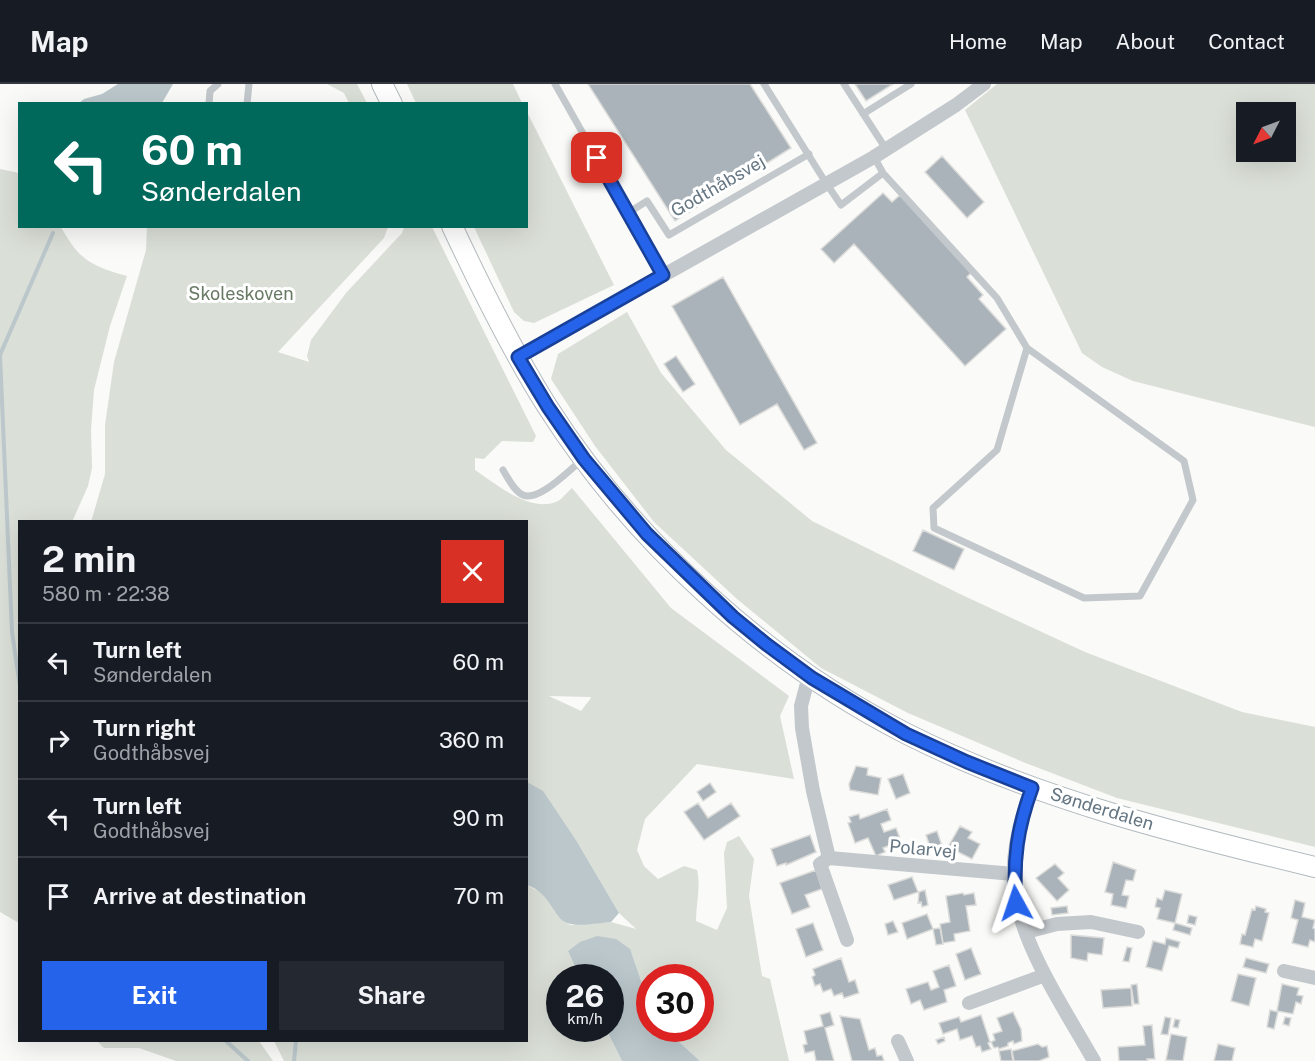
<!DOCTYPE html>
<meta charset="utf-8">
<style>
body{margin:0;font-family:"Public Sans",sans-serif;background:#242831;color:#f1f3f6;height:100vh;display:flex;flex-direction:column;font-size:22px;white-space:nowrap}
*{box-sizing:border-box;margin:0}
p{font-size:20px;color:#9ea1a6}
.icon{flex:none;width:33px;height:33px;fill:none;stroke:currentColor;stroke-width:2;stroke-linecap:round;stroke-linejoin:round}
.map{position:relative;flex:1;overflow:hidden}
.drawer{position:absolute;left:18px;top:436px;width:510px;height:522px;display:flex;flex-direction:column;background:#171b24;border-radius:0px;box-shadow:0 6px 24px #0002}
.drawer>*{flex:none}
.hud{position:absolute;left:18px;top:18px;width:510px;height:126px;border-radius:0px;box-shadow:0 6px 24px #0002;background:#00695c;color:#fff;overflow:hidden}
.needle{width:39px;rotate:228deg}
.buttons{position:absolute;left:1236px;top:18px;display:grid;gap:12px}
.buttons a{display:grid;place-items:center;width:60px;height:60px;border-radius:0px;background:#171b24;box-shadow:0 6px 24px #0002;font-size:30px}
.speed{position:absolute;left:546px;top:880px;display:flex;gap:12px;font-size:30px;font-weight:700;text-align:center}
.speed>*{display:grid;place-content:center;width:78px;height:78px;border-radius:50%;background:#171b24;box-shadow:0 6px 24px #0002;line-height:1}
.speed small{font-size:15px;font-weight:400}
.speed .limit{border:9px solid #d22;background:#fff;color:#111}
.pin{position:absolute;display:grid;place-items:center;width:51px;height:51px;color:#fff;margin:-26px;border-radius:12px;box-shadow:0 3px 9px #0006}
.me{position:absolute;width:66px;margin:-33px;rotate:355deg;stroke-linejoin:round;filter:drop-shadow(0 0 4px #0008)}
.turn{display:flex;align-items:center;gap:21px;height:126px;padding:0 24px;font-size:27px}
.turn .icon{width:78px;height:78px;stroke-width:2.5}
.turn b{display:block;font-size:42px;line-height:51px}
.round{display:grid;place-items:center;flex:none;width:63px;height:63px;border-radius:0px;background:#242831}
.head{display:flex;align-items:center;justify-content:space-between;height:102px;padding:0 24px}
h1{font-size:36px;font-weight:700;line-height:45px}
.button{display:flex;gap:12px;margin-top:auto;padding:12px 24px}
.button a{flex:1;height:69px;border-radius:0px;background:#2563eb;color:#fff;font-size:24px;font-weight:700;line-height:69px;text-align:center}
.button a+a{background:#242831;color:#f1f3f6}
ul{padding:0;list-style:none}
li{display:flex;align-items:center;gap:18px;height:78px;padding:0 24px;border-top:2px solid #363941}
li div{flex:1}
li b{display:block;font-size:22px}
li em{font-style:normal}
header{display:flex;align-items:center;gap:36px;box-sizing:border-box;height:84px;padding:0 30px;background:#171b24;border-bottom:2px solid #363941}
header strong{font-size:28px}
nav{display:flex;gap:33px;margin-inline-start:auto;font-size:21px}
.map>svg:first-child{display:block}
.green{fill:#dadfd7;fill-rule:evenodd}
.water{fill:#bbc7cb}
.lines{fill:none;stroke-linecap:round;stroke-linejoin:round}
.stream{stroke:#bbc7cb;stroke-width:4}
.building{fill:#aab3b9;stroke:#dcdcda;stroke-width:1.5}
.secondary-casing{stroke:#b3babf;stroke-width:22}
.lane{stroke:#c3c8cc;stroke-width:7}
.street{stroke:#c3c8cc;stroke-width:14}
.secondary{stroke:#fff;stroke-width:20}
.route-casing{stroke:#184099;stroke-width:15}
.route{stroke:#2563eb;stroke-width:10}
.labels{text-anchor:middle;stroke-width:6;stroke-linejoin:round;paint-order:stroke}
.street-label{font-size:18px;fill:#657683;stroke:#fff}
.park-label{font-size:18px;fill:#687a64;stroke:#fff}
</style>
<header>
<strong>Map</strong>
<nav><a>Home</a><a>Map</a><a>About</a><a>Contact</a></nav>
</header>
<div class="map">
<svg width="1315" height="977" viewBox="0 0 1315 977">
<rect width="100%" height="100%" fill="#fafaf8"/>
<path class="green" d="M327,0h30l10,19h-18l-5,-10z
M407,0h106l9,19h-106z
M997,0h318v343l-182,-46 -31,-14 -20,-14 -117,-243zM1246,28h40v40h-40z
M527,28l87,173 -80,38 -10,-2 -10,-9 -40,-85 52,-1z
M0,85l19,4 1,53 41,1c18,33 30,39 66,49l-17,50 -16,64 -3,40 1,38 -4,18 -16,36h-52l-1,401 -19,-11z
M147,143h241l-4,11 -106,114 31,10 -2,-6 4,-16 35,-47 56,-60 2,-6h28l104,209 -3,6 -31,-1 -18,18 -9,-1v12c21,14 56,44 83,31 5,-3 10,-10 14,-13l99,120 118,88 -9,20 14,63 -97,-15 -52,55 -8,31 7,16 14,13 26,-13 13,4c4,17 -1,34 -1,51l21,9 10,-22 -3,-55 3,-11 12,-6 15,23 -5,37 13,80 8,3 19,82h-89l-35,-32h35v-51h-50l-1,27 -1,-4 -80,-50 12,27h-20v51h46l16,32h-338l-10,-20h252l1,-156 18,10 19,27 7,3 40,-3 25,7 -17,-16 -43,-73 -33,-48 -16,-10 -1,-260h-435l14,-48v-49l9,-63 32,-112zM549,612l41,1 1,1 -10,13z
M627,228l34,61 65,77 86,71 148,73 125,58 157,60 73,15v120l-198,-49 -94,-36 -115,-49 -87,-45 -84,-69 -83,-77 -59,-76 -44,-67 7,-25z
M97,957h162l14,20h-97l-37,-13h-35z"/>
<path class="water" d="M118,0h55l-11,19h-83l5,-4 18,-5z
M527,698l16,9 33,49 43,73 -8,9c-12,1 -34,5 -44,1 -13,-4 -16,-30 -40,-38z
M597,852l19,3 14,10 19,56 1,24h15l35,32h-78l-16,-32h4v-51h-30l-12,-27 12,-9z"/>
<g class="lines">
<path class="stream" d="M20,602l-8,-54 -12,-277 53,-122
M226,957l22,20
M294,977l2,-20"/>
</g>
<path class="building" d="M588,0h162l41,64 -116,73z
M855,0h38l-27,17z
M942,72l42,46 -17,16 -42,-46z
M883,109l9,9 8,-7 71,78 -4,4 16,18 -4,4 27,30 -41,37 -111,-122 -20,19 -13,-14z
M723,193l94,166 -13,7 -27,-46 -37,21 -68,-119z
M676,272l19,28 -12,8 -19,-28z
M923,446l41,19 -10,21 -41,-19z
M856,682l12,2 -1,7 14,3 -3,17 -28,-5 -1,-6z
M903,690l7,19 -14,6 -8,-20z
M710,699l6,9 -13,9 -6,-9z
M698,719l10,15 23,-15 9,13 -36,24 -20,-28z
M887,725l4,11 -10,4 3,8 12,-4 5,13 -18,7 2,4 -9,4 -8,-18 -13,5 -7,-20 3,-1 -2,-5 10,-3 1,5z
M960,742l12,6 -4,6 12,6 -8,15 -24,-12z
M937,747l5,15 -11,4 -5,-15z
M810,751l6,17 -30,13v-2l-9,3 -6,-17z
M1113,778l23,8 -3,11 -7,-1 -4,15 7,1 -3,12 -15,-3 2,-11 -8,-2z
M1055,780l9,9 -6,5 11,12 -12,11 -21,-23z
M816,786l6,19 -17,6 5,12 -18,7 -12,-31z
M912,793l6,15 -24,8 -6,-15z
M925,806l3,15 -6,2 -1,-5 -3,1 1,-11z
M1165,806l17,4 -7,29 -18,-4 3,-11 -5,-1 2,-9 5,2z
M963,809l1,2 10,-2 2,12 -10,1 4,25 -16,3 1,7 -12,2 -3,-19 10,-2 -4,-26z
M1295,816l10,3 -3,14 13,3 -2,8 2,1v13l-5,-2 -2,7 -16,-4 6,-23 -7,-2z
M1067,822l1,7 -16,2 -1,-7z
M1256,822l10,3 -1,3 4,1 -7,28 -7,-2 -2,8 -13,-3 2,-10 3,1 7,-26 3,1z
M927,830l6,15 -26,10 -5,-16z
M1189,831l8,2 -2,8 -8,-2z
M893,837l5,11 -10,3 -3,-11z
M813,839l10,27 -17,7 -10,-28z
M1175,839l17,5 -2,7 -17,-5z
M940,844l3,16 -7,1 -3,-16z
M1071,851l33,3 -2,17 -14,-2 -1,8 -16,-3z
M1166,854l14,4 -2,6 -9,-2 -7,25 -16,-4 7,-26 12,3z
M1127,863l5,1 -3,14 -6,-1z
M971,864l10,26 -16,6 -9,-26z
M841,874l8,24 6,-2 4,13 -15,5 -2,-5 -8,3 -3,-7 -8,3 -3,-8 -5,2 -3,-9 3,-2 -2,-6z
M1246,874l23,6 -3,9 -23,-6z
M949,881l7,21 -12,4 3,12 -23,8 -4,-10 -9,4 -5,-15 22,-7 3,8 8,-3 -6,-16z
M1238,890l18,4 -7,28 -18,-5z
M1137,900l2,20h-5l-3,-19z
M1282,900l17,4 -2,7 6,1 -2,8 -5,-2 -3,12 -16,-3z
M1131,904l1,18 -29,2 -2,-18z
M1270,926l8,2 -4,17 -7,-2z
M830,928l4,13 -9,3 9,33h-18l-2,-10 -9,2 -2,-8 4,-1 -3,-13 19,-5 -3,-11z
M1013,928l8,17 1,12 -8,3 -1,-3 -5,2v3l-9,3 -1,-2 -4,1 -3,-6 4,-2 -2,-6 9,-3 -5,-13z
M981,931l9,27 -2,1 3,6 -9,3 -2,-6 -4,1 -4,-11 -12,4 -3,-11 -14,5 -4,-11 20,-6 2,5z
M840,932l20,3 9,31 6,-2 2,8 5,-1 2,6h-32z
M1165,933l6,1 -3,17 -7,-1z
M1285,933l6,1 -2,8 -6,-2z
M1175,935l5,1 -2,8 -5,-1z
M1152,941l3,34h-8l1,2h-29l-1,-14 27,-2 -2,-19z
M1171,950l16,3 -4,24 -17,-1z
M944,953l1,4 -7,3 -2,-4z
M1038,960l4,3 5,-1 2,11 -10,4h-25l-2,-10z
M1218,960l17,4 -3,13h-18z
M1011,965l2,12h-12l-2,-10z"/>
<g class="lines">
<defs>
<path id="secondary" d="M382,0l10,20
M452,142c29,62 59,123 95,180 86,135 218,256 360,328 127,64 271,100 408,133"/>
</defs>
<use href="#secondary" class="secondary-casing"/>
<path class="lane" d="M555,0l108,191
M764,0l62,99 15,22 42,-32
M844,0l42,65
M209,20l1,-13 8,-7
M247,20l2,-20
M863,30l48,-30
M874,73l9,16 114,125 30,50 157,113 9,39 -53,96 -56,2 -150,-70 -1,-20 64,-58 30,-102
M628,129l19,-12 22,34 140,-81
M503,386c5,8 11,21 20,25 16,7 46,-25 59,-35"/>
<path class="street" d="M518,273l356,-200 82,-52 28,-21
M812,594l-6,9 -5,19 1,22 11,63 16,67
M1032,704c-14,36 -24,78 -15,117 13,54 50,108 77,156
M829,774l185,16
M829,774l-9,6 27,76
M1026,848l31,-8 34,-2 47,10
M1284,887l31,7
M969,919l76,-28
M898,957l9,20"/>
<use href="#secondary" class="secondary"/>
</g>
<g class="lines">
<defs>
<path id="route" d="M597,74l66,117 -145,82 30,50 36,52 63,75 86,83 33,27 46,34 94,56 61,28 65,26c-15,41 -19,72 -16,115"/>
</defs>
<use href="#route" class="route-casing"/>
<use href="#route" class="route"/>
</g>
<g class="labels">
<g class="street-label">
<text transform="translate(718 102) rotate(-30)" y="6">Godthåbsvej</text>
<text transform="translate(1102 725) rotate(17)" y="6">Sønderdalen</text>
<text transform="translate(923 765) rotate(5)" y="6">Polarvej</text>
</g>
<g class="park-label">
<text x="241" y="216">Skoleskoven</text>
</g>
</g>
</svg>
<div class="buttons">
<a><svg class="needle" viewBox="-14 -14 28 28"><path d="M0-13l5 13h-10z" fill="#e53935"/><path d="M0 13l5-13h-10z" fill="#9ea1a6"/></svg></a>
</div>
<div class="speed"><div>26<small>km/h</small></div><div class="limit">30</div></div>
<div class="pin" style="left:597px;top:74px;background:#d93025"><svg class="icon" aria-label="arrive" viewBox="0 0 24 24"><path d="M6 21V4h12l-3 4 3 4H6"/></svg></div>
<svg class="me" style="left:1016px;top:819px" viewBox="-20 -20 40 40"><path d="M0-17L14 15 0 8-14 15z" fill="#2563eb" stroke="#fff" stroke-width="4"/></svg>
<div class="hud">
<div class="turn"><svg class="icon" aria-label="left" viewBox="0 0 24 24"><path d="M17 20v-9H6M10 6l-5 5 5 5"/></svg><div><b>60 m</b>Sønderdalen</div></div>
</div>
<section class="drawer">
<div class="head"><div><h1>2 min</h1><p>580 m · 22:38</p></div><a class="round" style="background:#d93025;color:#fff"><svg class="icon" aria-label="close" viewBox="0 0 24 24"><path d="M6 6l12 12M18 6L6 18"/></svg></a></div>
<ul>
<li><svg class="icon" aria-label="left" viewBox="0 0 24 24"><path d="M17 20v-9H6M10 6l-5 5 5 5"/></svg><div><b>Turn left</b><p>Sønderdalen</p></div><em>60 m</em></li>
<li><svg class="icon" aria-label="right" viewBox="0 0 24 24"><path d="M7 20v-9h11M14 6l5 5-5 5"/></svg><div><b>Turn right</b><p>Godthåbsvej</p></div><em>360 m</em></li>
<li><svg class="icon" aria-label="left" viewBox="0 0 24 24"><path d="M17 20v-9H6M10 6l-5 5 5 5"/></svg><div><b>Turn left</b><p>Godthåbsvej</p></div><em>90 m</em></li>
<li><svg class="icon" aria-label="arrive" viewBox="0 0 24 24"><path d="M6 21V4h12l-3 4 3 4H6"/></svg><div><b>Arrive at destination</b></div><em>70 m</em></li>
</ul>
<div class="button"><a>Exit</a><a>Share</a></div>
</section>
</div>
